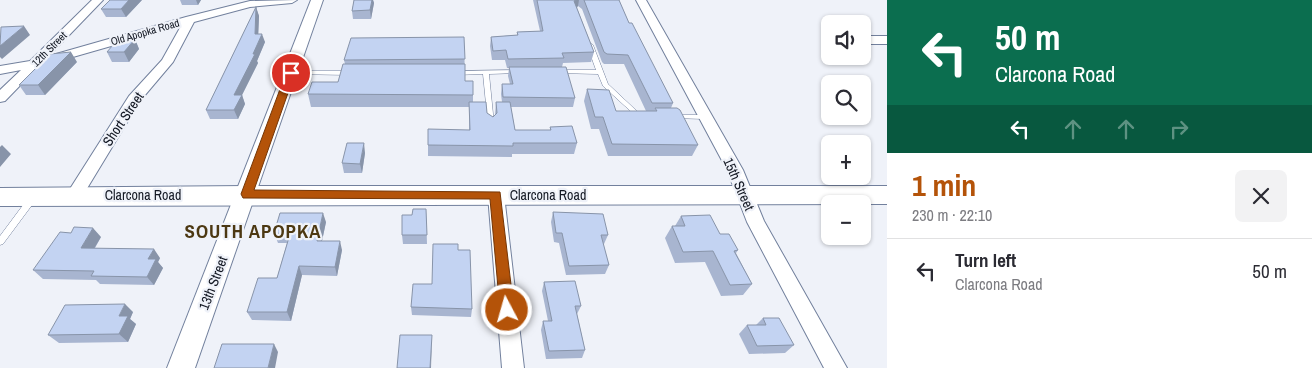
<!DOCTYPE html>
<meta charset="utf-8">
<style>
body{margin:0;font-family:"Archivo Narrow",sans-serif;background:#f2f2f3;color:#2b2b33;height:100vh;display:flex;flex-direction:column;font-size:19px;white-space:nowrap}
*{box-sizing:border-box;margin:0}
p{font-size:16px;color:#7c7c81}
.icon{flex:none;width:28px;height:28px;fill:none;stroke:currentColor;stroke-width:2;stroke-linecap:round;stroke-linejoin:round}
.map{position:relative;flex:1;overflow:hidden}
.details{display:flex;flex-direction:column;background:#fff;width:425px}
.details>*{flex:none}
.top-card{background:#0b6e4f;color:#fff;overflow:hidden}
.buttons{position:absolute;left:821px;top:15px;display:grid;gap:10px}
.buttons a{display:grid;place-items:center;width:50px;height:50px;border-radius:8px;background:#fff;box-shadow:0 1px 4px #0004;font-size:25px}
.pin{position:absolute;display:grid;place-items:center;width:42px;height:42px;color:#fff;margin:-21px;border:2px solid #fff;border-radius:50%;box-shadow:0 1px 5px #0007}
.me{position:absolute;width:55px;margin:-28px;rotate:354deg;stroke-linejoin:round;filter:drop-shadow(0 0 4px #0008)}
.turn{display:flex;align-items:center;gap:18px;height:105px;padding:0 25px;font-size:22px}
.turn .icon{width:65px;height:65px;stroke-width:2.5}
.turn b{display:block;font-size:35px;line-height:42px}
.lanes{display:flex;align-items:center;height:48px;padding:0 25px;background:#0003;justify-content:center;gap:25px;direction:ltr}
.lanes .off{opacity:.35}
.round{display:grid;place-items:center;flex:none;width:52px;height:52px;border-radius:8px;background:#f2f2f3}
.summary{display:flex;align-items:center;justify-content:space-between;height:85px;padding:0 25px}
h1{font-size:30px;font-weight:800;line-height:38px;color:#b45309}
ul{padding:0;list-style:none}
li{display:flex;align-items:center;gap:15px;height:65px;padding:0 25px;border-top:1px solid #e1e1e2}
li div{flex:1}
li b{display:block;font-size:19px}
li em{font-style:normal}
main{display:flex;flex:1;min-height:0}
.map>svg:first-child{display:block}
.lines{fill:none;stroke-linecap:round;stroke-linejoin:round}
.service-casing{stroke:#72809d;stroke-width:1}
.minor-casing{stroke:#72809d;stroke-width:2}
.tertiary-casing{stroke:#72809d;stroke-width:2}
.secondary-casing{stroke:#72809d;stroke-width:2}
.service{fill:#fff;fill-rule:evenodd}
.minor{fill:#fff;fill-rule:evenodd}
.tertiary{fill:#fff;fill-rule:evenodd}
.secondary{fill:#fff;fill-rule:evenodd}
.wall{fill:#a8b5d0}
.shaded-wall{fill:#8894a9}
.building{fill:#c3d3f2;stroke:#8894a9}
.route{fill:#b45309;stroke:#753606}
.labels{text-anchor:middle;stroke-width:4.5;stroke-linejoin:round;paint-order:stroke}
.far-street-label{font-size:11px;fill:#121722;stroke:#eff2f9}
.street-label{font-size:14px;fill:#121722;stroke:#eff2f9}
.district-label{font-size:19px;font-weight:bold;letter-spacing:1px;fill:#4c3812;stroke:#eff2f9}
</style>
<main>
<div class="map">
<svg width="887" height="368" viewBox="0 0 887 368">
<rect width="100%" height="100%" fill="#eff2f9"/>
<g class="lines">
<defs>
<path id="service" d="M590,43l3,2 15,39 33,31 1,1 -1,1h-4l-34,-31 -5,-12 -42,-1 -1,-1 3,-2h38l-9,-25z
M519,70l3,2 -1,1 -32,1 5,50 -3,2 -3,-2 -5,-50 -28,1 -3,-2 3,-2z
M291,71h58l3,2 -3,2 -60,-1v-2z
M673,115h32l3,2 -3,2 -34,-1 -1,-1z
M32,196l3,1 1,2 -1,2 -32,43 -3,1v-9l29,-39z"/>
<path id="minor" d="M92,0h11l-54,56 137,-39 64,-16 47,-1 -5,3 -42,4 -56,15 -21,40 -33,39 -60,99 -6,2 -6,-2 -2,-4 2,-4 61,-96 33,-36 19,-34 -143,41 -33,34 -5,1v-12l21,-20 -21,4v-8l30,-5z
M636,0h10l97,170 21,51 83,147h-23l-77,-146 -20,-52z
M862,36h25v8h-25z
M496,189l6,2 2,4 20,173h-22l-14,-173 2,-4z"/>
<path id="tertiary" d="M311,0h12l-128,368h-28z"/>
<path id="secondary" d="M247,186h640v18l-887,2v-18z"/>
</defs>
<use href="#service" class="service-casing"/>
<use href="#minor" class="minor-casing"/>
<use href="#tertiary" class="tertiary-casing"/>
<use href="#secondary" class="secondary-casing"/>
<use href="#service" class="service"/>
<use href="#minor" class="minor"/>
<use href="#tertiary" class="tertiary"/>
<use href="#secondary" class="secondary"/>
</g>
<path class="wall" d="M142,0l-16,17h-20l-5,-8z
M180,0h21l-3,5h-16z
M354,0h19l1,3 -3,16h-18l-1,-8z
M533,0h86l10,23 44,80 -2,5 27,37 -6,11h-84l-9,-27h-8l-7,-28 3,-12 29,22h30l-22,-47h-20l-2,-2 -20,-53 -4,-3 -1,2 17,44 -3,10 -28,1 -1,4 13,31 -2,9h-62l4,23h35v-3l27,16 -3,11h-62v3l-84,-1v-11l41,-15v-23h-158l-3,-13 30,-12 7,-18 -1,-4 120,-23 1,44 8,14v7l14,11 6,4 2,-2 1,-13h6l-1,-8 1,-10h8l-2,-8 1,-8h-2l-2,-8h-13l-2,-14 1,-9 26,-2v-3l23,-1z
M256,7l3,9 -1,18 7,8 -8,19 1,2 -16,32 3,9 -7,15h-28l-4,-9z
M135,39l4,10 -10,13h-17l-5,-10z
M77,62l-32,33h-19l-7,-10z
M365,153l-3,20h-18l-2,-10z
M426,209l1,35h-24l-1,-9z
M553,212l55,23 -4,9h-1l6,21 -4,9 -39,1 -7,-32 -5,-1 -3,-20z
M681,216l39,18 18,16 -2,3 16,31 -9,11 -22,1 -16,-34 -30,1 -10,-25 7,-12h3z
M326,222l-4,19 20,9 -5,26 -35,-1 -11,46 -39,-1 -5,-8 30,-34 10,-35h-9l-4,-10z
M101,237l-6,11 65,10 -2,4 5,6 -9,17 -54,-1 -4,-4 -53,-1 -10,-9z
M458,250l14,59 -1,8 -59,-2 -1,-8 21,-23z
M544,282l37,24 -4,8 8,36 -3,8 -36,1 -5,-29 2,-9h5l-6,-30z
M133,312l-3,7 6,5 -8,18 -69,1 -11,-8z
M763,318l31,27 -9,8 -36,1 -10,-20 8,-9h9z"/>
<path class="shaded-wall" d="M129,0h13l-16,17 -5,-8z
M196,0h5l-3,5z
M372,0h1l1,3 -3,16 -1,-9z
M576,0h3l-1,6 -6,5 2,-10z
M256,7l3,9 -1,26 -3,-8z
M24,26l6,9 -28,24 -2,-2v-11z
M262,34l3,8 -8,19 1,2 -16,32 3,9 -7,15 -4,-9v-15z
M135,39l4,10 -10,13 -5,-10z
M71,52l6,10 -32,33 -7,-10z
M364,143l1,10 -3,20 -2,-9z
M2,145l9,9 -11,13v-20z
M323,213l3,9 -6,28 -3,-9z
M93,228l8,9 -12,20 -8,-9z
M340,241l2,9 -5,26 -2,-9z
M154,249l6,9 -2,4 5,6 -9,17 -7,-8 1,-18z
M299,266l3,9 -11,46 -4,-9z
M125,304l8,8 -3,7 6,5 -8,18 -9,-8v-18z
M432,335l-1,33h-1z
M274,344l4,8 -3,16h-7z"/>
<path class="building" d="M110,0h19l-8,9h-20z
M354,0h18l-2,10 -18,1z
M537,0h39l-2,1 20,51 -32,1 2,5 -56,1 -2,-9 -13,1 -2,-14 27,-2 -1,-3 26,-1z
M584,0h35l10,23h3l41,80h-21l-24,-48 -21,-1 -3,-2z
M256,7l-1,27h7l-9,20h2l-21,41h8l-8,15h-28z
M24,26l-24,20 1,-19z
M464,37l1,22 -121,1 7,-22z
M118,39h17l-11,13h-17z
M71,52l-33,33h-19l31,-31z
M343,64h122v17h8v14l-165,-1 4,-12h26z
M509,67h57l9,31 -72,-1 -1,-13h11z
M587,89l22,1 7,21h41l-2,-3h22l3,2 18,35 -86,-1 -9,-27h-8z
M469,102h17l1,11 6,4 4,-4 -1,-11h14l5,28h36l-1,-3 22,-1 5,17h-64v3l-85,-1v-16l42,1z
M347,143h17l-4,21 -18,-1z
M413,209h13l1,26h-25v-20h10z
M553,212l50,2 5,21h-7l8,30 -40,1 -7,-33h-6z
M280,213h43l-6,28h23l-5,26 -36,-1 -12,46h-40l11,-34h19l13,-44 -16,-1z
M710,215l10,19h9l9,16 -4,1 18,33 -22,1 -17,-34 -30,1 -11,-26h13l-4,-10z
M74,227l19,1 -12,20 73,1 -6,10h8l-9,18 -56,-1 3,-5 -61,-1 27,-38 11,1z
M433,244h25v6h12l2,59 -61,-2 2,-23h19z
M575,281l6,25h-6l10,44 -36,1 -6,-30h9l-8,-39z
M125,304l-6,12h9l-9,18 -71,1 17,-30z
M763,318h16l15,27 -37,1 -10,-21h19z
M400,335h32l-2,33h-33z
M222,344h52l-6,24h-54z"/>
<path class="route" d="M291,70l4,3 -41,117 246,2 14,118 -2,5 -5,2 -5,-2 -2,-5 -10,-111 -247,-1 -2,-4 45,-121z"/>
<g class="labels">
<g class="far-street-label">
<text transform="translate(145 32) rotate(-16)" y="4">Old Apopka Road</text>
<text transform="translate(49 49) rotate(-45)" y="4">12th Street</text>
</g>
<g class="street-label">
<text transform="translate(123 119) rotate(-56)" y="5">Short Street</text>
<text transform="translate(739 184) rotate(66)" y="5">15th Street</text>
<text x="143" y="200">Clarcona Road</text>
<text x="548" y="200">Clarcona Road</text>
<text transform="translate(213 283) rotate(-69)" y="5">13th Street</text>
</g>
<g class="district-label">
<text x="253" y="238">SOUTH APOPKA</text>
</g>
</g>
</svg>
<div class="buttons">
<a><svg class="icon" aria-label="sound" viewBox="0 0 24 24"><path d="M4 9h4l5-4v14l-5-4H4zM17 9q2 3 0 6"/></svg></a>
<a><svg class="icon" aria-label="search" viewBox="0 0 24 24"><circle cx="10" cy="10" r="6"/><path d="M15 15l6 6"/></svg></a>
<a>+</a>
<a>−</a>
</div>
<div class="pin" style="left:291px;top:73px;background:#d93025"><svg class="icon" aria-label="arrive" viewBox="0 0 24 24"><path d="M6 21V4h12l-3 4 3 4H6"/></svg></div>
<svg class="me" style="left:507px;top:310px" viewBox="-20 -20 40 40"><circle r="17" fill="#b45309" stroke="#fff" stroke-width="3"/><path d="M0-11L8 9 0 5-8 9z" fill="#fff"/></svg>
</div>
<section class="details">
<div class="top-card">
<div class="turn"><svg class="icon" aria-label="left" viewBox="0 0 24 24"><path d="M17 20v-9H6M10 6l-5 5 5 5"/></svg><div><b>50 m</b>Clarcona Road</div></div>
<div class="lanes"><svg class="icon" aria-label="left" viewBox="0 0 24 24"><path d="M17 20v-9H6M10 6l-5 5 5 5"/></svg><svg class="icon off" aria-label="ahead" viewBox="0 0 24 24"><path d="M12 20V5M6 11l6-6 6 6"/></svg><svg class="icon off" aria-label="ahead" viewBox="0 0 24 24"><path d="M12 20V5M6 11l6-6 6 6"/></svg><svg class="icon off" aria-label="right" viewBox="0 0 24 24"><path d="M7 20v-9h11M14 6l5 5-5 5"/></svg></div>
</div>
<div class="summary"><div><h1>1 min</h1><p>230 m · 22:10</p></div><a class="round"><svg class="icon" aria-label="close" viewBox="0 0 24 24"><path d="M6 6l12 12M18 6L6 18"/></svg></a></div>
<ul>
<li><svg class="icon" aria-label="left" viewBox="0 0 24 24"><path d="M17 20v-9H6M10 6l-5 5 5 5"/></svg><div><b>Turn left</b><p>Clarcona Road</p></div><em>50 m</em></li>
</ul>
</section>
</main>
